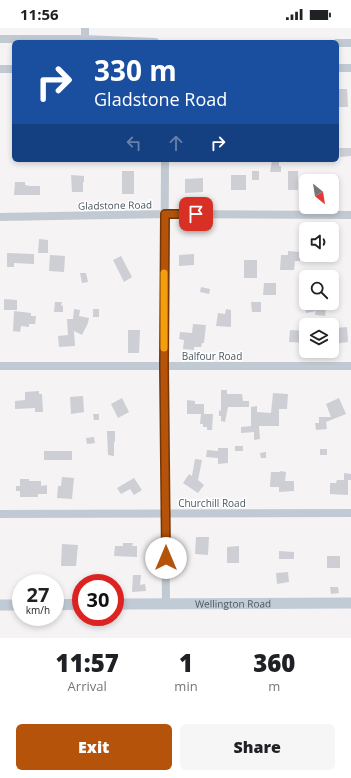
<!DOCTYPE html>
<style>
body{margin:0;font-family:"Open Sans",sans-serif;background:#f6f6f6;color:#202124;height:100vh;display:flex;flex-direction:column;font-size:15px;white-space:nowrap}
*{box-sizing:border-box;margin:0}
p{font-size:13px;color:#757577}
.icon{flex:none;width:22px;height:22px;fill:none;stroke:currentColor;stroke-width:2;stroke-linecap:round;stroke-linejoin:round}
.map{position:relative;height:610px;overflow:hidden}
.panel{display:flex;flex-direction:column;background:#fff;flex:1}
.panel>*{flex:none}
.guide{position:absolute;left:12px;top:12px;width:327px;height:122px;border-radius:6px;box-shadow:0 2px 6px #0003;background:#1a4fa0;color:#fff;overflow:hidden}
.needle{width:26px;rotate:150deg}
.fabs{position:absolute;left:299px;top:146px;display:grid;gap:8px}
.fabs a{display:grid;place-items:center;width:40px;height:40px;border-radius:6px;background:#fff;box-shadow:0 2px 6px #0003;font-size:20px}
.speed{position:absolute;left:12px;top:546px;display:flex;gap:8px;font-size:20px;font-weight:700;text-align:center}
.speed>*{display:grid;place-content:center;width:52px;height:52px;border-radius:50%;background:#fff;box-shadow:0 2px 6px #0003;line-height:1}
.speed small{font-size:10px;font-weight:400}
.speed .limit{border:6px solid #d22;background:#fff;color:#111}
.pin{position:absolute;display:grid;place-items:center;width:34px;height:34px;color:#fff;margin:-17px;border-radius:8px;box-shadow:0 2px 6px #0006}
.me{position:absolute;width:44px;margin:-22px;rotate:0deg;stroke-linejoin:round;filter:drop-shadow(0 0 3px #0008)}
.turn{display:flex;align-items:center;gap:14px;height:84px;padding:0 16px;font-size:18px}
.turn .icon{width:52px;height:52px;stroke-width:2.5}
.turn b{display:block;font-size:28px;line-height:34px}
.lanes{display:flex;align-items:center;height:38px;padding:0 16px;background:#0003;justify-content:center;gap:20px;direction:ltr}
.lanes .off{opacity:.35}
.eta{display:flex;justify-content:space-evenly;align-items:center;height:68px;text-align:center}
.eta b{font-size:24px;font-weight:800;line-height:28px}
.button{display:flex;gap:8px;margin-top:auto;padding:8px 16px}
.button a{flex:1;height:46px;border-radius:6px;background:#b45309;color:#fff;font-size:16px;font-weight:800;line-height:46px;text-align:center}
.button a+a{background:#f6f6f6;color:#202124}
.status{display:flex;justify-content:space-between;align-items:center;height:28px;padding:0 20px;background:#fff;direction:ltr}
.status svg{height:11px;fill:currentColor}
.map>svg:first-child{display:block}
.building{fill:#cdcfd5}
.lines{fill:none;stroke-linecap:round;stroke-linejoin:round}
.street{stroke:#c1cad2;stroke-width:8}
.secondary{stroke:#c1cbd6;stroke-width:11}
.route-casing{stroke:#753606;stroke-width:10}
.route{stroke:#b45309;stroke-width:7}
.slow{stroke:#f59e0b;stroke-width:7}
.labels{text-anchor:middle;stroke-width:3;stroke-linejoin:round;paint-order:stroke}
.street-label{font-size:10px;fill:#4a5661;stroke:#fff}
</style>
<div class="status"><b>11:56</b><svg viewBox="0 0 49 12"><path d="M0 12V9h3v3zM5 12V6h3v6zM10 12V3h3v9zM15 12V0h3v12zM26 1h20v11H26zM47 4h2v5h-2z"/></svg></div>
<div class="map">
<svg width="351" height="610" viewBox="0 0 351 610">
<rect width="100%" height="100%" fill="#f5f3f3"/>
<path class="building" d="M338,61h9l1,18h-10z
M339,120h12v8l-11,1z
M272,132h7v6h2v6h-11z
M122,143h12v23h-12z
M252,143h7v9h-7z
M288,143h10v19h-10z
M71,147l13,1v6h-1v10h-11z
M231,147h15v15h-15z
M332,148l7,1 -2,26 -5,-1z
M203,150v14l-18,1v-14z
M15,154h10v3l5,1h10v9h-26z
M39,211l9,1v13h-10z
M288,223l12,1v9h-5l-1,9h-14l1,-15h7z
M7,225l27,1v10l-20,-1v4h-7z
M194,226v11l-15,1v-11z
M50,227l15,1 -1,16 -15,-1z
M121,228l11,21 -8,5 -11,-22z
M244,232h13v18h-13z
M80,245h6l2,9 -6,1z
M264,255h12v12h-13z
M201,259l9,2 -1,5 -9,-2z
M4,271l13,1v10h-13z
M55,274h7l-1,3 2,1v6h-9z
M251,274h10v10h-9z
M310,275v3l16,1 -1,9 -10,-1 1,-4 -10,2 -2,-9z
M74,281l6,1 -1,6 10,2 -1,5 -6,12 -8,-4 1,15 -16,1 -1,-11 10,-1 -1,-16h6z
M93,281h6v8h-6z
M226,281l5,1v17l-15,-1 2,-13 7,1z
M14,283l17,2v3h5l-1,8h-6v3l-8,-1 -1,6 -7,-1z
M193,296l13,1 -2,18h-2l-1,4h-7v3l-11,-1 1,-9 -5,-1 1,-7 12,1z
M347,299l1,15 -15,2v-11l5,-1 -1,-4z
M128,302h12l-1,23h-11z
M290,302l16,1v12l-17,-1z
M221,362h6v4h15l1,7h6v6h-21l-3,15 -4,-1v-5h-2v-6l2,1z
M39,363v3h3l1,18h-8v-4l-20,1v-8l10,-1v-8z
M273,365l15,1 -1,15h-8v17h-20l1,13 -6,1v-8l-13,1v-6l10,-1v-19l6,-1v6l14,1z
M83,368l1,16 -13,2 -1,-17z
M122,370l7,14 -11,6 -7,-14z
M339,370l7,16 -20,8 1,7 -11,1 -1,-7h4v-6h12l-5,-13z
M187,372l8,1v3h9v10h9l-1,16h-5v-3h-4v-3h-3l1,-10h-14z
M93,386h6v6h-5z
M107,403h8v11h-1v14l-6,-1z
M94,409l1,6 -8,1 -1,-6z
M235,418h8v5h-8z
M218,420h10v15l-10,1v-6l-12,-1 1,-7 11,1z
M320,421h7v6h-7z
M44,423h28v9h-28z
M266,424v6h-5l-1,-5z
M195,431l7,1 -4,20 6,5 -6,8 -15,-10 6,-9 3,2z
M280,443l6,1 -1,9h9v10l-15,1v-5h-9l1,-15h9z
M344,445l7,1v6h-7z
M62,449l12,1 -2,21 -15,-1 1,-12h3z
M134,450l8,12 -8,5 -4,-6 -9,5 -4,-6z
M20,451h9v2h12v5l6,-1v9h-9v3h-18v-6h-4v-5h4z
M337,452h11v15l-18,-1v-11h6z
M196,509h13l-1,18 -13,-1z
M123,515h10l-1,3h5v11l-23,-1 1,-10h8z
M62,516l16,1 -2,21h-15z
M239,518v17h-12v-16z
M279,523l15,1v7h-15z
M327,528h13v12h-13z
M288,544l1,10 -12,2 -1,-11z
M133,547h8l-1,10 5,-1 1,7 -14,1z
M330,559h8l1,6 -8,1z"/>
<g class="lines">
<path class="street" d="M85,0v14
M0,11h85l70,3
M337,15h14
M337,40h14
M0,41h14
M165,132l-1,205 2,239
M0,189l165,-3 186,1
M0,338h351
M0,486l351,-1"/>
<g class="secondary">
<path id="s1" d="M115,576l236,-1"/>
<path d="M0,577h21"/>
<path d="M55,577l26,-1"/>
</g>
</g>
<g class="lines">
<defs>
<path id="route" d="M166,530l-2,-193 1,-151h31"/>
</defs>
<use href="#route" class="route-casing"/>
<use href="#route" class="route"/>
<path class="slow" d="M164,320v-75"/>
</g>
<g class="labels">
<g class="street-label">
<text transform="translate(115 177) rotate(-1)" y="4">Gladstone Road</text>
<text x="212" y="332">Balfour Road</text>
<text x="212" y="479">Churchill Road</text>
<text dy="4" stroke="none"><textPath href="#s1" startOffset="118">Wellington Road</textPath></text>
</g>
</g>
</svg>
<div class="fabs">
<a><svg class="needle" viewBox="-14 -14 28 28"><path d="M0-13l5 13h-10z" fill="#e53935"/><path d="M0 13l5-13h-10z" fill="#757577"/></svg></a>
<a><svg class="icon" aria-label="sound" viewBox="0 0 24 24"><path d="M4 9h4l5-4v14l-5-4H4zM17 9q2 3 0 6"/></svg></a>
<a><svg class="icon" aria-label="search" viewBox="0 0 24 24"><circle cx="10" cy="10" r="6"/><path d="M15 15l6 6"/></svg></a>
<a><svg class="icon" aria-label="layers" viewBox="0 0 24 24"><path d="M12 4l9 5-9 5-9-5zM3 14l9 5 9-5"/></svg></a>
</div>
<div class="speed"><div>27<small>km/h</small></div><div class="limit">30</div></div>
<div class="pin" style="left:196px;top:186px;background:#d93025"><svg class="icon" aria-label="arrive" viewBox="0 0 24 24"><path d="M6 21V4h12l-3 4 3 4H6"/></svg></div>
<svg class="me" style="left:166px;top:530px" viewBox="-20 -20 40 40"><circle r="19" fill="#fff"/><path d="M0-13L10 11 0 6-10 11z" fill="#b45309"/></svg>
<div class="guide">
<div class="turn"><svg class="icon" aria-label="right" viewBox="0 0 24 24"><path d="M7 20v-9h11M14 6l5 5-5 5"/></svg><div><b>330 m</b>Gladstone Road</div></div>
<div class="lanes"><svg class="icon off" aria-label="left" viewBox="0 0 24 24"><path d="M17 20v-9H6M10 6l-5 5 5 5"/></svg><svg class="icon off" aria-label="ahead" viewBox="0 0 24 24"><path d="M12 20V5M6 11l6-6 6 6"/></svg><svg class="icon" aria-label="right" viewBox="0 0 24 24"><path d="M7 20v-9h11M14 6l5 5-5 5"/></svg></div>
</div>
</div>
<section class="panel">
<div class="eta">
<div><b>11:57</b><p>Arrival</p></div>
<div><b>1</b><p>min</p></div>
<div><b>360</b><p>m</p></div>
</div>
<div class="button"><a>Exit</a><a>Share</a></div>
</section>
